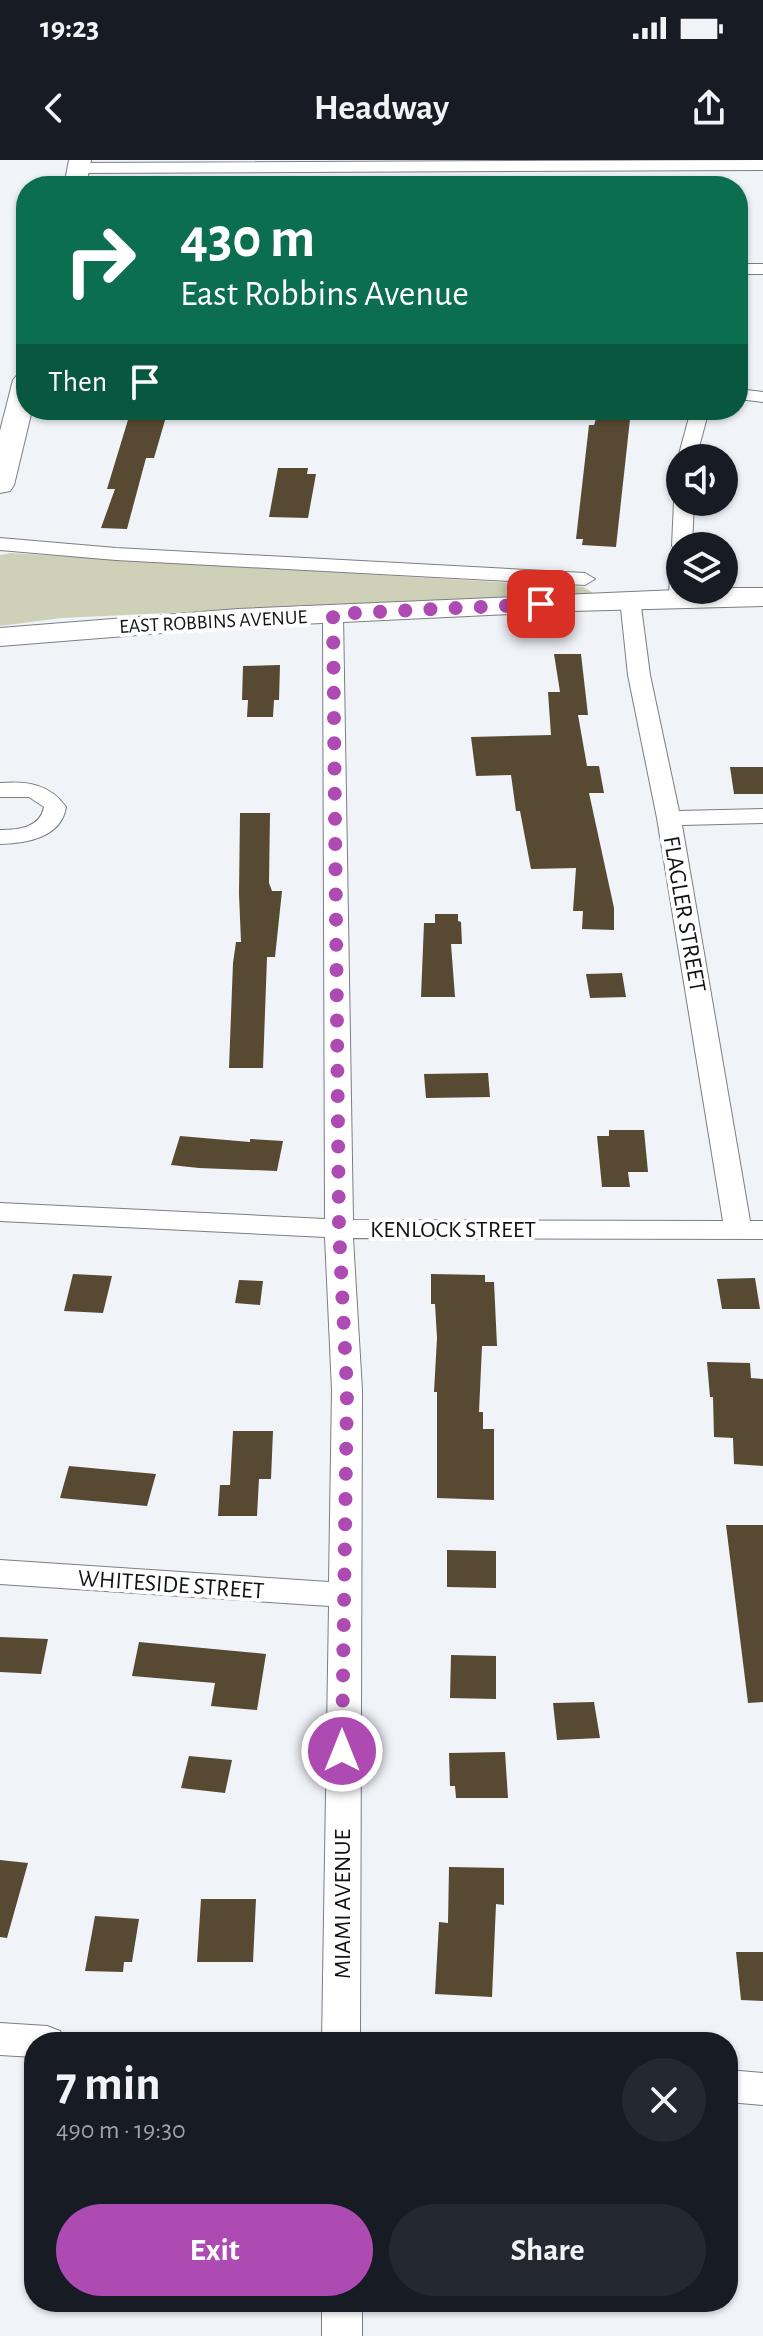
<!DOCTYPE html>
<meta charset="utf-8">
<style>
body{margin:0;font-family:"Alegreya Sans",sans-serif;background:#242831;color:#f1f3f6;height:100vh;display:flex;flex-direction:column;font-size:30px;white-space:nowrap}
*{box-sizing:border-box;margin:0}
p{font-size:26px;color:#9ea1a6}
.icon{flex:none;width:44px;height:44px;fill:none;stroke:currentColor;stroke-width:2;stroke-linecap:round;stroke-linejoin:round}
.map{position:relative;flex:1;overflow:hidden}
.side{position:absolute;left:24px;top:1872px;width:714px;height:280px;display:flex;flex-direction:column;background:#171b24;border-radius:32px;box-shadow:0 2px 6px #0004}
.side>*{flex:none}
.top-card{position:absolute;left:16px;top:16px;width:732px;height:244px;border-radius:32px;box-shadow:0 2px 6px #0004;background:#0b6e4f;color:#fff;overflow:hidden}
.tools{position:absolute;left:666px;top:284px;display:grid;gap:16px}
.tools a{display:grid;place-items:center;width:72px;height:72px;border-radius:50%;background:#171b24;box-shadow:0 2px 6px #0004;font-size:40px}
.pin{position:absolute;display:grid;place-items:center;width:68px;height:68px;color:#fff;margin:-34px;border-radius:16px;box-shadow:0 4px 12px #0006}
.me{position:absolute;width:88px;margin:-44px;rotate:0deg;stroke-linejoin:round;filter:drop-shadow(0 0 6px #0008)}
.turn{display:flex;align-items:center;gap:28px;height:168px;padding:0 32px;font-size:36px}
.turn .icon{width:104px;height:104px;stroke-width:2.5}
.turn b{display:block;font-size:56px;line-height:68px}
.then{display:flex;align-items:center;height:76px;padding:0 32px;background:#0003;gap:16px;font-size:30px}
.round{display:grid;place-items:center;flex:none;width:84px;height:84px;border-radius:42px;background:#242831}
.summary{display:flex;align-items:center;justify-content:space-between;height:136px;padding:0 32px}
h1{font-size:48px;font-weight:700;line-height:60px}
.action{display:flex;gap:16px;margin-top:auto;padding:16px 32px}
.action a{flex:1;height:92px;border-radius:48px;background:#ad4bb2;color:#fff;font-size:32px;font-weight:700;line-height:92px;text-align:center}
.action a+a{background:#242831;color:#f1f3f6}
.status{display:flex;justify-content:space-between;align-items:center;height:56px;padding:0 40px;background:#171b24;direction:ltr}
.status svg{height:22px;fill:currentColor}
header{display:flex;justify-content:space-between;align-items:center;height:104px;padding:0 32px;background:#171b24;font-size:36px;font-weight:700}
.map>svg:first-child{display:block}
.green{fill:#ced1b7}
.building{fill:#584932}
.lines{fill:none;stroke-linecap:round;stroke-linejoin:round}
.street-casing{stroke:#7c7e82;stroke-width:2}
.secondary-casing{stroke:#7c7e82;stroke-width:2}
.street{fill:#fff;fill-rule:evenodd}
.secondary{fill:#fff;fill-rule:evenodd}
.route{stroke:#ad4bb2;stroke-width:14;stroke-dasharray:0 25.2}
.labels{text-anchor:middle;stroke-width:8;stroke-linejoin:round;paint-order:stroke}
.far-street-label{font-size:20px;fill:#121314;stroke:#fff}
.street-label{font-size:24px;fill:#121314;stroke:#fff}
</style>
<div class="status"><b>19:23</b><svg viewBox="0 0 49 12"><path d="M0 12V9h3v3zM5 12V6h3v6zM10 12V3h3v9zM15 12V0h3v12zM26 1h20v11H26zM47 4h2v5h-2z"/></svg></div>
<header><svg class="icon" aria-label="back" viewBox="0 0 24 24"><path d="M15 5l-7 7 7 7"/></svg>Headway<svg class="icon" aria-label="share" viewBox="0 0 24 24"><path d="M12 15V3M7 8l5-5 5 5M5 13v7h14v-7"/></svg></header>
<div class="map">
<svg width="763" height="2176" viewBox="0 0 763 2176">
<rect width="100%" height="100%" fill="#f0f3f8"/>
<path class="green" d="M11,393l572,34 10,6 -531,25 -62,8v-71z"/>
<path class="building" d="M131,250h37l-14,48h-8l-19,71 -26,-1 14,-39h-8z
M609,250h22l-15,137 -34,-2 1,-6h-7l13,-114h5l3,-9 10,1z
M278,308h30l-1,6h9l-8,44 -39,-1z
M554,494h27l7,61h-10l9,51h12l5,27h-15l25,115v22l-32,-1 1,-18h-10l3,-43 -45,1 -11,-58h-4l-5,-36 -35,1 -5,-39 80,-2 -3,-43h12z
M280,505l-1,35h-5l-1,17h-26l1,-17h-6l1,-34z
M730,607h33v27h-29z
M240,653h30l-1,70 3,8h10l-7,66h-8l-4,111h-34l4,-105 3,-21h5l-2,-48z
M435,754h23v7l3,1 1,22h-11l4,53h-34l3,-74h11z
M622,813l4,24 -36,1 -4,-24z
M488,913l2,24 -64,1 -2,-24z
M609,970h35l4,42h-20l2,15h-28l-5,-51h12z
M180,976l70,6v-3l33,2 -6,30 -78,-3 -28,-3z
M73,1114l39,2 -9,37 -39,-2z
M431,1114l54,1v7h9l3,64h-15l-3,66h4v17h11v71l-57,-2v-106h-3l3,-54 -2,-34h-4z
M755,1118l5,31h-38l-5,-30z
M239,1120l24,1 -3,24 -25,-2z
M707,1202l43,1 1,15 12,1v87l-29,-2 -1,-26 -19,-1 -1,-40h-3z
M233,1271h40l-2,48h-12l-2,37h-39l2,-31h10z
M69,1306l87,8 -9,32 -87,-8z
M726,1365h37v177l-15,1z
M447,1390l49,1v37l-49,-1z
M0,1477l48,2 -7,35 -41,-2z
M139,1482l127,12 -9,56 -46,-4 4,-23 -83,-7z
M451,1495l45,1v43l-46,-1z
M594,1542l6,36 -43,2 -4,-37z
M505,1592l3,46h-52l-1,-12h-5l-1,-33z
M189,1596l43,4 -7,33 -44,-5z
M0,1700l28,3 -21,75 -7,-1z
M449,1707l55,1v37l-8,-1 -4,93 -57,-3 4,-72 9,1z
M201,1739h55l-3,63h-56z
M95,1756l44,3 -7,43h-8l-1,10 -38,-1z
M736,1792h27v49l-22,-1z"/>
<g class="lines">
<defs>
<path id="street" d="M763,0v10l-684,3 -8,-5 8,-5z
M738,104h25v10h-25z
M738,229l25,3v10l-25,-3z
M691,250h18l-13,48h-16v4l-2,-4z
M680,337v5h14l-2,44h-12v5l-8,-5 2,-44z
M0,378l116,10 469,25 10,6 -10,6 -469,-25 -116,-10z
M680,408v22h10l-4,11 -7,2 -10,-6 1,-23z
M630,433l10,6 10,76 29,136 84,-2v14l-81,2 68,396h13v18l-410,-1 9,152 -2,652h-38l7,-436 -329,-22v-24l329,22 3,-192 -7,-153 -325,-16v-18l325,16 -2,-605 10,-6 10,6 10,606 370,1 -66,-403 -29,-143 -8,-76z
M0,623c27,-2 50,1 66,24 -5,31 -39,36 -66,37v-14c18,0 40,-2 44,-23l-15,-10h-29z
M0,1863l47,3 13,5 6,11h-32v15l-34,-2z
M728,1910l35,3v32l-35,-3z
M322,2142h40v34h-40z"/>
<path id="secondary" d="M69,0h22l-5,26h-22z
M26,212v38h6l-18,75 -4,6 -10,2v-62l13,-51 4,-5z
M724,428h39v18l-191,5 -334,16 -238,19v-18l238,-19z"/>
</defs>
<use href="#street" class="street-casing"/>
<use href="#secondary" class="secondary-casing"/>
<use href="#street" class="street"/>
<use href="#secondary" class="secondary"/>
</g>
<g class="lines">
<path class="route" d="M342,1591l5,-361 -8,-161 -6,-615 208,-10"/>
</g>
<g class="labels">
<g class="far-street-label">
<text transform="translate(213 461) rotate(-3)" y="7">EAST ROBBINS AVENUE</text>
</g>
<g class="street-label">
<text transform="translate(685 754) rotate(80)" y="8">FLAGLER STREET</text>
<text x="453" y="1077">KENLOCK STREET</text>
<text transform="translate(171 1424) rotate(4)" y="8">WHITESIDE STREET</text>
<text transform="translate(342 1744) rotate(-90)" y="8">MIAMI AVENUE</text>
</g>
</g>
</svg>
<div class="tools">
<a><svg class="icon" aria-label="sound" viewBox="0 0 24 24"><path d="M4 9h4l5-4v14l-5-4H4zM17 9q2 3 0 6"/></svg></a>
<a><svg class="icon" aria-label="layers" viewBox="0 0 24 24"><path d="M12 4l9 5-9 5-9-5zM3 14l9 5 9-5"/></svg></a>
</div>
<div class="pin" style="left:541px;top:444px;background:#d93025"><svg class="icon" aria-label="arrive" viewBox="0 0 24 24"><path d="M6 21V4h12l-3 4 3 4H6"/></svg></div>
<svg class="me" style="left:342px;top:1591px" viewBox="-20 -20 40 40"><circle r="17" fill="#ad4bb2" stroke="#fff" stroke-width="3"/><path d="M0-11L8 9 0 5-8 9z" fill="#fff"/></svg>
<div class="top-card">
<div class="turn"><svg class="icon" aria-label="right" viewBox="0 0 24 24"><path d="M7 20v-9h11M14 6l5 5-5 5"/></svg><div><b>430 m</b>East Robbins Avenue</div></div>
<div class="then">Then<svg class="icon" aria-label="arrive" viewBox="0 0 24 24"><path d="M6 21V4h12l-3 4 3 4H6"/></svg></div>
</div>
<section class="side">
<div class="summary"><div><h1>7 min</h1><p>490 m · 19:30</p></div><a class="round"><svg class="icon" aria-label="close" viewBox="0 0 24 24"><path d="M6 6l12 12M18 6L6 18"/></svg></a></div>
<div class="action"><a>Exit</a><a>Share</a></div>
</section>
</div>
